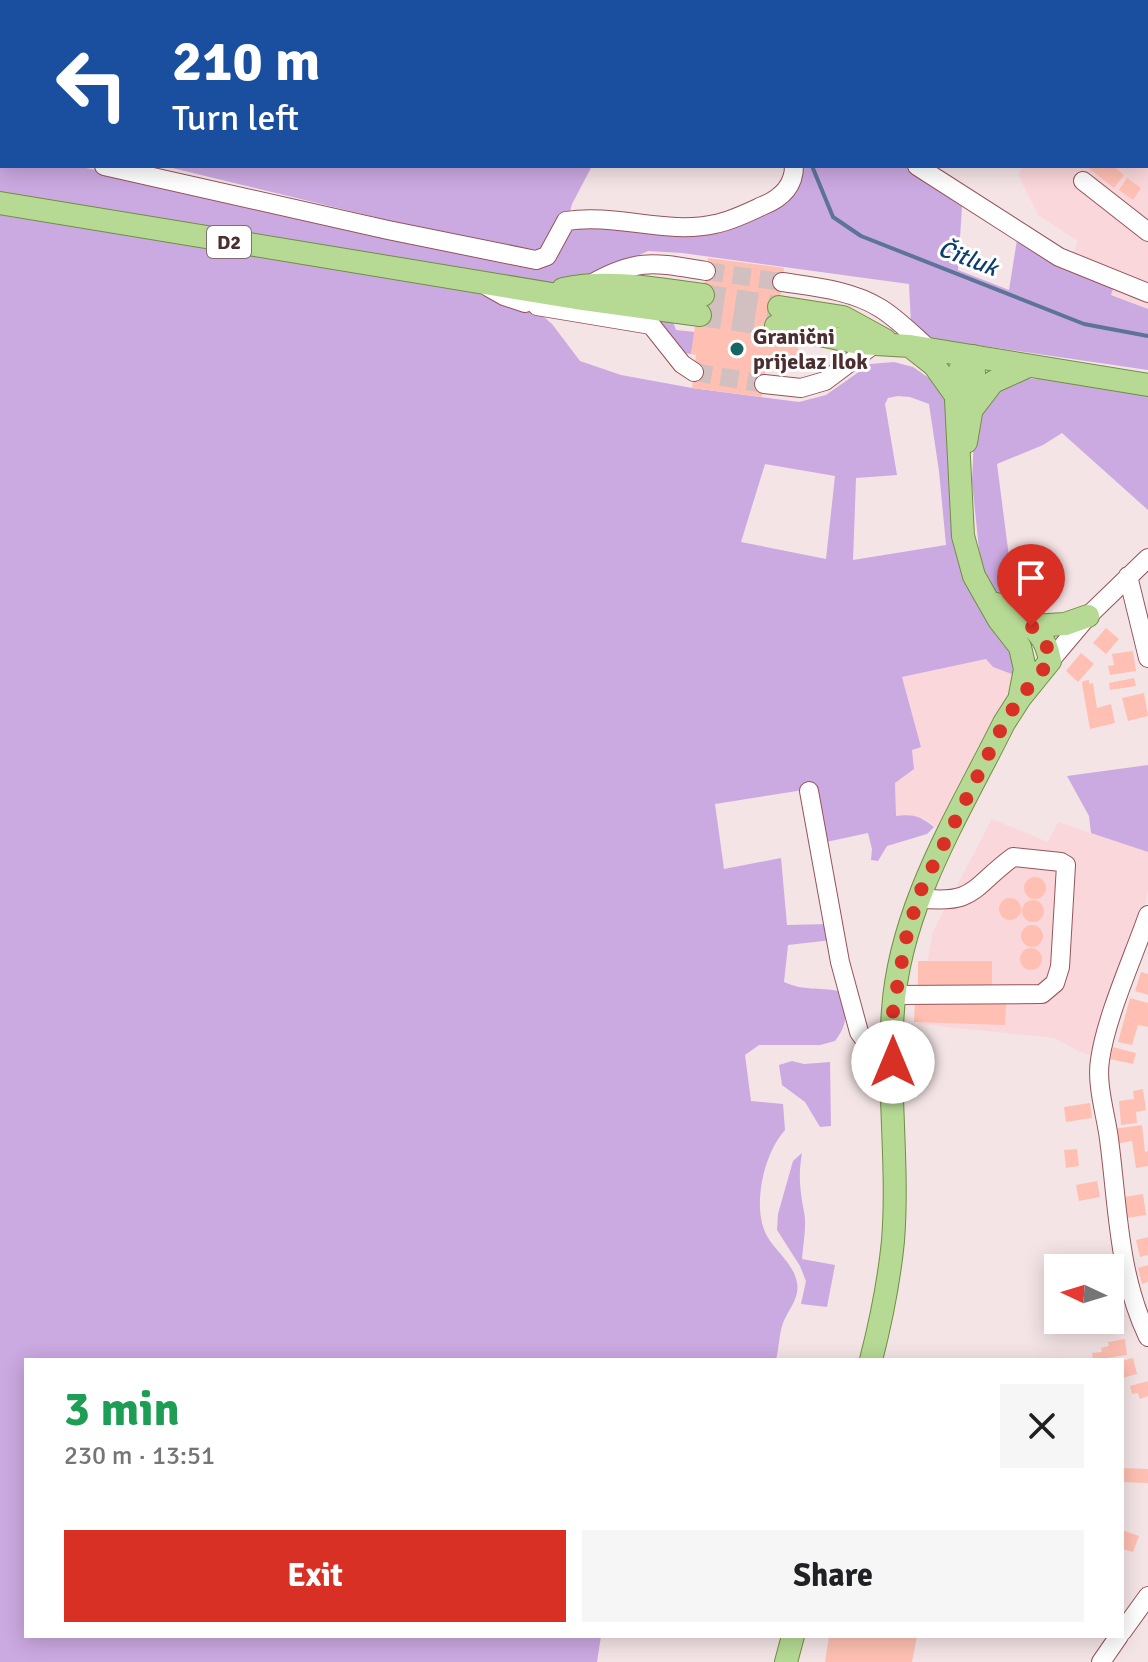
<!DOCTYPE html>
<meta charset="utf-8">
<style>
body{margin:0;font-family:Signika,sans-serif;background:#f6f6f6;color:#202124;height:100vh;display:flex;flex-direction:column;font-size:30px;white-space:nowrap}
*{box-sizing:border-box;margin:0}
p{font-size:26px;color:#757577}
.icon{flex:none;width:44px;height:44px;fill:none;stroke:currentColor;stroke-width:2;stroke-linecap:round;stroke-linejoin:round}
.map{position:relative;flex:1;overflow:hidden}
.drawer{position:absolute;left:24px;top:1358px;width:1100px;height:280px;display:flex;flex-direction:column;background:#fff;border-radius:0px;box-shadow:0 4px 20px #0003}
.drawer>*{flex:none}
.hud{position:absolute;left:0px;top:0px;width:1148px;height:168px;box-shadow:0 4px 20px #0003;background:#1a4fa0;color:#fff;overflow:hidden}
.needle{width:52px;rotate:274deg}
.fabs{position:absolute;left:1044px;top:1254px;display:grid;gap:16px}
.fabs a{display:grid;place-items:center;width:80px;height:80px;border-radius:0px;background:#fff;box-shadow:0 4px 20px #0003;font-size:40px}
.pin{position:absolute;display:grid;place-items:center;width:68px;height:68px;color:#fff;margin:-82px -34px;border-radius:50% 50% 50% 0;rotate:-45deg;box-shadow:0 0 8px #0007}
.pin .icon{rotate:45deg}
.me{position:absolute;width:88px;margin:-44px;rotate:0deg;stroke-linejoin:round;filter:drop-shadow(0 0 6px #0008)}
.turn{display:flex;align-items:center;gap:28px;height:168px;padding:0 40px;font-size:36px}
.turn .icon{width:104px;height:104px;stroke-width:2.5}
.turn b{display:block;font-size:56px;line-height:68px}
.round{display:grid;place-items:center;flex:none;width:84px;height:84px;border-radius:0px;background:#f6f6f6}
.headline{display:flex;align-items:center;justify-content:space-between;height:136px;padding:0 40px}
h1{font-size:48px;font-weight:700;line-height:60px;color:#1e9e55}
.primary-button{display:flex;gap:16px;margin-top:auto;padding:16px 40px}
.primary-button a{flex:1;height:92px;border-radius:0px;background:#d93025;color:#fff;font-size:32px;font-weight:700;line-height:92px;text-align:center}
.primary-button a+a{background:#f6f6f6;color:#202124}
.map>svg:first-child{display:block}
.built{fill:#fad7da}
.green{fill:#cba9e1;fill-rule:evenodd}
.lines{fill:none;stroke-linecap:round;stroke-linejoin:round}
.stream{stroke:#5d749a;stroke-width:4}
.building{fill:#ffc0b3}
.minor-tunnel{stroke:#d2c0c1;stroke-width:18;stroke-dasharray:18 9;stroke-linecap:butt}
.major-tunnel{stroke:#d2c0c1;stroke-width:22;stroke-dasharray:22 11;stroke-linecap:butt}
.minor-casing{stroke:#96535c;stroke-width:20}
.major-casing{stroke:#718e43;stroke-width:24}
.minor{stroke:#fff;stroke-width:18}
.major{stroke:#b6da94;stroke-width:22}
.route{stroke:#d93025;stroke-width:14;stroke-dasharray:0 25.2}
.poi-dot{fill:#186664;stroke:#fff;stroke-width:3}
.labels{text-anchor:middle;stroke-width:6;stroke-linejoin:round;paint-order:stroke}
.shield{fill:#fff;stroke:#826d6f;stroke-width:2}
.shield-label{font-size:20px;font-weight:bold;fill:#4c2e31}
.poi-label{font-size:22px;font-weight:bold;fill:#4c2e31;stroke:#fff;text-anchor:start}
.water-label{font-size:24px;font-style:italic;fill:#0c3f70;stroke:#fff}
</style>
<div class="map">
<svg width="1148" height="1662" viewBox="0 0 1148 1662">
<rect width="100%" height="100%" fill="#f4e4e5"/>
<path class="built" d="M1146,116l2,1v192l-37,-15 8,-17 -47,-21 6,-15 -40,-26 -20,-40 5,-9h123z
M986,659l7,8 24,9 -5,18 -70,137 -19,-13 -27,-2 -1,-33 19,-14 -2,-19 9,-3 -19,-70z
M992,819l56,23 10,-20 90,30v37l-8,42 -45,126 -17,-6 -23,-13 -136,-14 3,-33 11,-60z"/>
<path class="green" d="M0,0h318l-316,2v129z
M746,0h402v117l-2,-115z
M0,149l2,17h75l247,55 212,43 36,-38 131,10 43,-17 54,-53h104l58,40 -4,64 51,20 8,-50 41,25 55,24 -2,6 37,14v61l-220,-32 -17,-14 -2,-40 -227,-31 -34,-2 -73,33 -25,1 -550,-91z
M164,166h428l-20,38 -3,11 -21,34 -9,1 -69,-10z
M0,212l473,78 22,12 41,8 16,14 28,37 41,14 71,13 107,14 27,-7 44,-31 24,-2 19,5 26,18 6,9 13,129 48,114 11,39 -24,-9 -7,-8 -84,18 19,70 -9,3 2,19 -19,14 1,33c17,-2 24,0 38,11l-7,7 -40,12 -9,15 -7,-1 1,-11 -4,-16 -42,9 -10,-54 -101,16 9,65 57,-11 6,67 43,-1 2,16 -44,5 -4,37c19,9 35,5 54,9 9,22 11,31 -3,50l-15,4h-61l-14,10 6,46 32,3 2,26c-21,23 -34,77 -18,106 9,16 27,28 30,47 3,15 -9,27 -14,40 -4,11 -4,25 -7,37h-750v276h575l-4,26h-597zM898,396l12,1 19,7 10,67 7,74 -93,15 3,-82 41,-3 -12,-71 3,-6zM765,464l70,12 -9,83 -85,-17z
M654,317l18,2 4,11 19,2 -4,22 -8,-1z
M1016,378l27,1 105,14v117l-86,-77 -19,12 -46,19 19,147 -16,-12 -17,-25 -4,-25 -7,-67 2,-47 11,-38z
M1148,765v87l-57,-19 -2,-17 -22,-40z
M792,1061l12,3 26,-2 1,64 -11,1 -15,-25 -23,-17 -3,-20z
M802,1153c-4,24 -2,36 2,59 3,14 -1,32 -2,47l33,6 -8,42 -26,-3 5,-23 -6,-15 -23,-36 1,-16 15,-53z"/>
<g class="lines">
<path class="stream" d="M812,166l21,51 28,19 223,88 64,12"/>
</g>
<path class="building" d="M1086,166h27l11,9 -10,13z
M1127,178l14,10 -8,12 -14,-10z
M708,258l76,10 -9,70h18l6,12 -3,19 -30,-4 -4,32 -70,-9 4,-33 -5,-1 4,-28h4z
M1106,628l13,11 -13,15 -13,-11z
M1133,651l3,20 -26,4 -2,-9 6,-1 -2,-11z
M1081,653l13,11 -16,18 -12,-11z
M1134,678l2,8 -26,4 -1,-7z
M1089,680v4l4,-1 4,25 14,-4 4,19 -25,6 -8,-45 1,-3z
M1144,693l4,23 -20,5 -6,-23z
M1024 888a11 11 0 1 1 22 0a11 11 0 1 1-22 0Z
M999 909a11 11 0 1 1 22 0a11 11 0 1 1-22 0Z
M1022 911a11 11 0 1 1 22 0a11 11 0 1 1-22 0Z
M1021 936a11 11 0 1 1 22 0a11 11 0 1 1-22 0Z
M1020 959a11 11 0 1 1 22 0a11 11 0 1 1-22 0Z
M918,961h74v26h-74z
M1141,972l7,2v21l-13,-4z
M1130,998l18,5v24l-10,-2 -6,20 -14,-3z
M915,1001l91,2 -1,22 -91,-3z
M1113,1047l23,6 -3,11 -23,-5z
M1143,1089l3,21 -10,2 1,11 -16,2 -2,-24 15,-2 -1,-8z
M1090,1103l2,15 -26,4 -2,-15z
M1142,1125l3,27 3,-1v15l-12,2 -4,-27 -17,3 -2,-15z
M1077,1149l2,17 -13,2 -2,-18z
M1097,1181l3,16 -21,4 -3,-16z
M1143,1194l3,21 -19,3 -3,-21z
M1148,1237v18l-8,2 -4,-17z
M1105,1258l1,10h-29l-1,-7z
M1148,1265v17l-6,2 -4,-16z
M1125,1339l2,16 -34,5 -1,-7 10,-1 -1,-4 8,-2 -1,-4z
M1133,1358l4,16 -15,4v-17z
M1148,1381v15l-8,3 -2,-6 -6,1 -2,-8z
M1122,1468l26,1v14l-26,-1z
M1122,1530l17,6 -6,16 -11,-3z
M829,1636h88l-5,26h-87z"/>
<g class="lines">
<path class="minor-tunnel" d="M706,271l76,11
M694,372l70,12"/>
<path class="major-tunnel" d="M703,295l76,12
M700,315l76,11"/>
<defs>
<path id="minor" d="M738,0l1,2
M0,143l2,1
M104,166l284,64 148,30 11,-4 19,-35c49,-8 101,14 149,3 16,-3 32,-11 47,-18 18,-7 32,-19 32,-40
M917,166l142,91 89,36
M1083,181l65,51
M782,282c33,5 69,8 98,26 18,11 33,27 49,41
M591,284c47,-27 65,-21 115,-13
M488,287l16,9 21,7
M537,306l114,19 31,39 12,8
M764,384l37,4 24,-7 48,-36
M1128,576l20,82
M1050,661l38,-45 60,-58
M809,791l31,171 19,70 14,20 20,10
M1148,915c-15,43 -42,102 -48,145 -4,25 6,55 9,79 9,68 9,135 39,198
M895,995l147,-1 13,-11 5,-16 6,-102 -5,-3 -48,-5c-42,31 -37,48 -95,41
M1122,1632l26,-36
M1101,1662l18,-26"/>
<path id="major" d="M0,203l576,95 124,17
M563,289c47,-10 94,0 140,6
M779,307l64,10 42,23
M776,326l83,17 51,3 238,39
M911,347l23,18 20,28
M973,356l-10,8 -8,16 8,156 11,40 25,44 21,27 5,22 -5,26
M973,408l20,-26 33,-15
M966,442l9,-52 -2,-34
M997,604c25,21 47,20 53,57
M1031,626l34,-2 23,-8
M871,1360c10,-39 18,-79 22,-119 6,-77 -6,-154 0,-231 7,-104 66,-196 111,-287l16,-25 30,-37
M786,1662l7,-26"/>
</defs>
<use href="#minor" class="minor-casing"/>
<use href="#major" class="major-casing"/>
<use href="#minor" class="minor"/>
<use href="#major" class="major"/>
</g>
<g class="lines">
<path class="route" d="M893,1062v-53l14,-75 13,-42 84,-169 16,-25 30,-37c-2,-16 -7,-25 -19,-35"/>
</g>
<circle class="poi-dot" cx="737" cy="349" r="8"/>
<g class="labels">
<rect class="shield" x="207" y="226" width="44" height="32" rx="6"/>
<g class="shield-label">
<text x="229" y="249">D2</text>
</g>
<g class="poi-label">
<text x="753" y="344">Granični<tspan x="753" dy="25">prijelaz Ilok</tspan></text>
</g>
<g class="water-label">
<text transform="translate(968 258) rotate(21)" y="8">Čitluk</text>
</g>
</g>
</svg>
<div class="fabs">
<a><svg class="needle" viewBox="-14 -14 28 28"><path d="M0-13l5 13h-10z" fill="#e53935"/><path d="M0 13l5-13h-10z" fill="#757577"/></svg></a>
</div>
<div class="pin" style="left:1031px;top:626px;background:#d93025"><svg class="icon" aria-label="arrive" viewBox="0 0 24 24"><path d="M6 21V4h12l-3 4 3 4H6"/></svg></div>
<svg class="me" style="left:893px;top:1062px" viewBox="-20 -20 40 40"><circle r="19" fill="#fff"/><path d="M0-13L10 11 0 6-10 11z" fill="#d93025"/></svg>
<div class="hud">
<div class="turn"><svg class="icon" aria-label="left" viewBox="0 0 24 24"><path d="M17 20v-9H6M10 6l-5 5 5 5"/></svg><div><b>210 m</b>Turn left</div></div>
</div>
<section class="drawer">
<div class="headline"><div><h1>3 min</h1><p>230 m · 13:51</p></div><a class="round"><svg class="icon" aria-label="close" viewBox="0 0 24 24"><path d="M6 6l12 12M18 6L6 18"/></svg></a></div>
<div class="primary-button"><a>Exit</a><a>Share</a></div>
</section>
</div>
